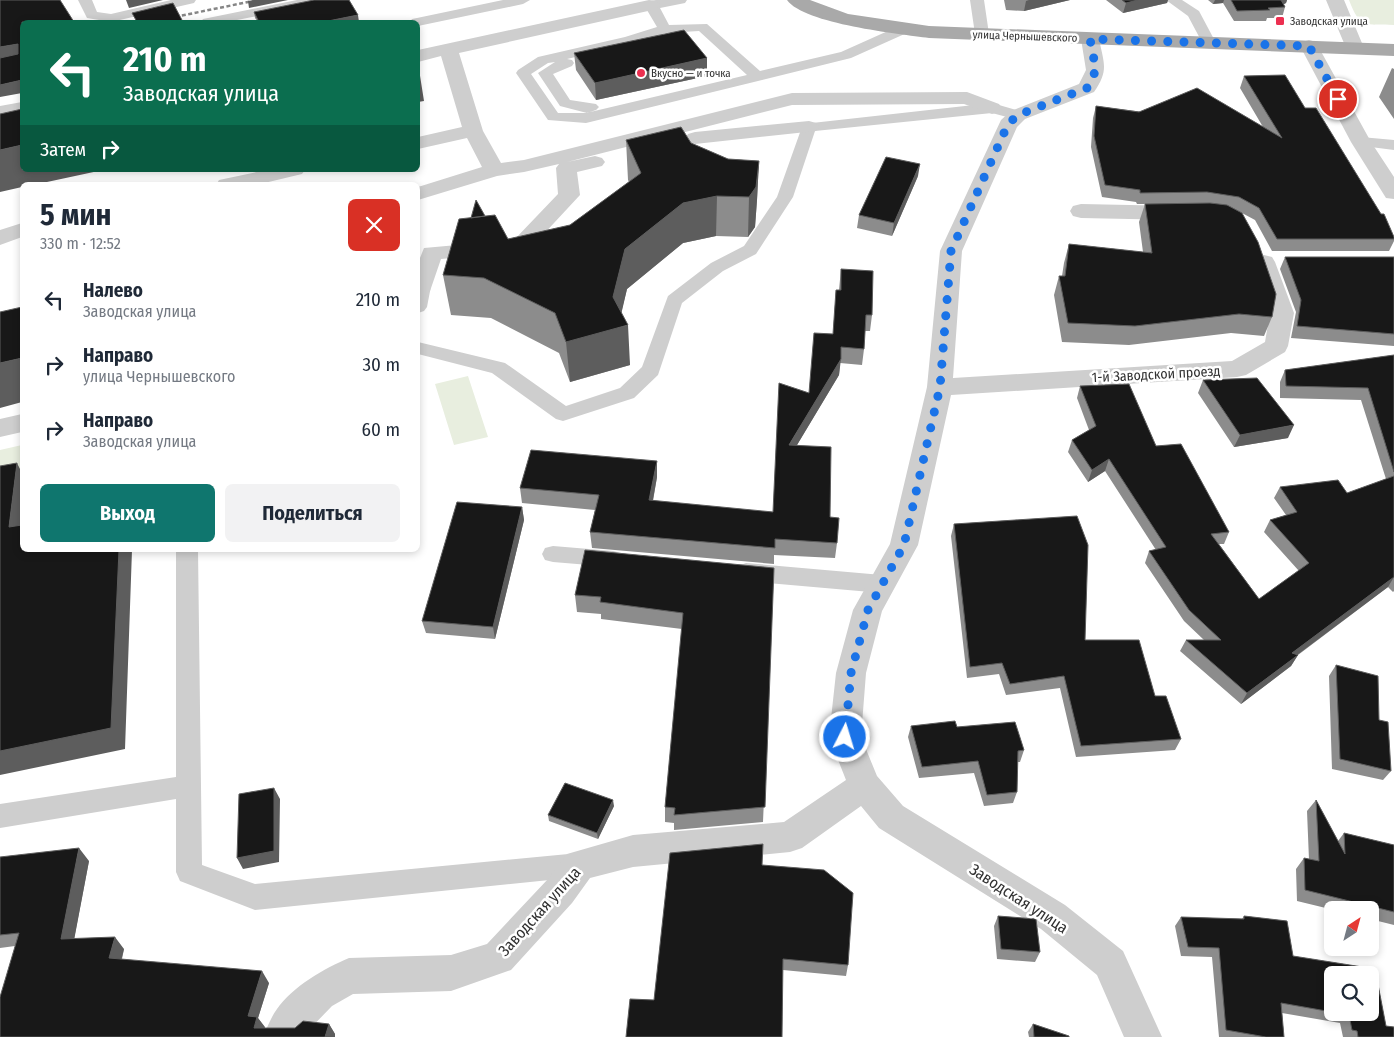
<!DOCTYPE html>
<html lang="ru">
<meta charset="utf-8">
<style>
body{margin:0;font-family:"Fira Sans Condensed",sans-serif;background:#f2f2f3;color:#1f2937;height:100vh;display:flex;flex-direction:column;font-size:19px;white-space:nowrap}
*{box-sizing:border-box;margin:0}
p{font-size:16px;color:#747a83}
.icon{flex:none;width:28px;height:28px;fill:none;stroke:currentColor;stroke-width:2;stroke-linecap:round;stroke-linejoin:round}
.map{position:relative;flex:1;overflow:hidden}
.details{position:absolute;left:20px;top:182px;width:400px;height:370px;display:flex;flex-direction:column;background:#fff;border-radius:8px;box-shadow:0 2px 8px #0003}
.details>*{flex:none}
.guide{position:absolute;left:20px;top:20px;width:400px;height:152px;border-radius:8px;box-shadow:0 2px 8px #0003;background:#0b6e4f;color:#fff;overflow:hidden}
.needle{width:32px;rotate:36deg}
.controls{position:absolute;left:1324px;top:901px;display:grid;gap:10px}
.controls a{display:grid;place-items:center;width:55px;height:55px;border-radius:8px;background:#fff;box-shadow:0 2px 8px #0003;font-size:25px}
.pin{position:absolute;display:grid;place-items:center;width:42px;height:42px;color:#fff;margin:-21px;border:2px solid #fff;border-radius:50%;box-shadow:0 1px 5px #0007}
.me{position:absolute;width:55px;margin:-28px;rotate:5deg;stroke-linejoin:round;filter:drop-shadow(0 0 4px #0008)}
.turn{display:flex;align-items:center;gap:18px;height:105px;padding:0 20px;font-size:22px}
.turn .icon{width:65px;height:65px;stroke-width:2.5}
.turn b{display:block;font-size:35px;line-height:42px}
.then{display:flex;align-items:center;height:48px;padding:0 20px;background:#0003;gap:10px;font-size:19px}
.round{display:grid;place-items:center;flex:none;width:52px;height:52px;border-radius:8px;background:#f2f2f3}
.headline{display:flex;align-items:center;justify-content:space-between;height:85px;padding:0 20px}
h1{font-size:30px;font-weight:700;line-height:38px}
.primary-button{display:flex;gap:10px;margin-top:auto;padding:10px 20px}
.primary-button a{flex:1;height:58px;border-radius:8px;background:#0f766e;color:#fff;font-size:20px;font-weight:700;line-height:58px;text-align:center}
.primary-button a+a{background:#f2f2f3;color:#1f2937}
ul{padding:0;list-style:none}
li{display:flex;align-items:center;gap:15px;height:65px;padding:0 20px}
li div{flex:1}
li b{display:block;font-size:19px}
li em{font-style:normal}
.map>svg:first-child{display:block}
.green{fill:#e8eedf}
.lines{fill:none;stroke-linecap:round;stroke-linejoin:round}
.lane{fill:#cecece;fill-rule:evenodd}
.street{fill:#cecece;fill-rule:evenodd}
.primary{fill:#a9a9a9;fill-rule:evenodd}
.rail{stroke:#868686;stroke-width:2.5;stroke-dasharray:4 2.5;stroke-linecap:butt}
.wall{fill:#8c8c8c;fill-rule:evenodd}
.shaded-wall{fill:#5d5d5d}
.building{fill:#181818;stroke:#5d5d5d}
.route{stroke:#1a73e8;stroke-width:9;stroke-dasharray:0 16.2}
.poi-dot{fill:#ec2f50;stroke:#fff;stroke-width:2}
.labels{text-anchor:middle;stroke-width:5;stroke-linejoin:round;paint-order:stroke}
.far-poi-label{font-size:11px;fill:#313131;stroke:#fff;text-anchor:start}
.far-street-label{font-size:11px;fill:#313131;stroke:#fff}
.street-label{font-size:14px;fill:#313131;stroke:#fff}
.near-street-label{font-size:16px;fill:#313131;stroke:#fff}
</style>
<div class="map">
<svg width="1394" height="1037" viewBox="0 0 1394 1037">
<rect width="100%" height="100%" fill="#fff"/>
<path class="green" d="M1349,0h45v25c-29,-1 -34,4 -45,-25z
M468,376l20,61 -34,8 -19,-61z
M22,445v31l-22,5v-31z"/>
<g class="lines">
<path class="lane" d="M78,0h14l5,12 14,2 60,-14h25l-2,3 -83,19 -24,-4z
M297,0h28l-7,4 -91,18h-26l2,-3 5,-1z
M503,0h27l-7,4 -105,22v-4h-8l2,-3 5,-1z
M656,0h31l-2,3 -25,5 9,17 38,-1 53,47 81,-19 58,-26h10l2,3 -2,3 -58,26 -93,23 -172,42 -38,-3 -32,-47 2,-3 20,-13 87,-20 32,-10 -13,-22 2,-3zM699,31l48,44 -161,38h-28l-27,-39 17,-11 7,-1 -17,11 22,33 27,7 9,-3 3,-3 -3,-3 -26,-4 -17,-26 19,-8 2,-3 -2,-3 -5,-1 67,-16 32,-10z
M970,0h14l5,34 -2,3h-10l-2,-3z
M1166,0h16l17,11 17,32 -2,3h-10l-16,-30z
M22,102v9l-22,5v-10z
M992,103l31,9 3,3 -3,3 -5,2 -26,-7 -177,18 -22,66 -37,57 -33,17 -41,32 -24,72 -24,23 -71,23 -7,-2 -64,-46 -74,-19v-12l87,21 61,43 54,-18 22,-21 26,-71 43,-33 33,-17 33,-49 26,-73z
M1361,137l33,3v10l-39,-5 -2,-3 2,-3z
M422,280l6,2 3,4 -4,21 -3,4 -6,2v-32z
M553,546l60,5 8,2 3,6 -3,6 -8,2 -60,-5 -8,-2 -3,-6 3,-6z
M176,550h22l4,315 53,19 324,-31 9,3 4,9 -4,9 -9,3 -324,33 -75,-29 -4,-9v-73l-176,29v-24l176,-27z
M746,563l136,12 8,3 3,6 -3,6 -8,3 -136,-12 -8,-3 -3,-6 3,-6z"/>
<path class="street" d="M649,0l8,1 3,4 -3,4 -198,44 24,78 18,32 23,-3 268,-67 175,-1 32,12 3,4 -3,4 -7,2 -28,-10 -172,1 -225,57 28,-6 7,2 3,4 -3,4 -25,6 3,23 -52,56 -87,8 -11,32 -8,2 -4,-1v-29l6,-15 90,-8 44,-46 -2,-26 3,-4 -35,8 -27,4 -79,24v-13l64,-20 -15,-29 -49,11v-12l44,-10 -21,-71 -23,6v-12z
M1326,0h18l20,48 -2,4 -7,2 -7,-2 -2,-4z
M1090,33l7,2 2,4c5,25 10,31 -5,53l-69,27 -8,8 -55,124 -9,127 279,-17 33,-19 5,-29 -17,-51 3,-5 8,-2 8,2 3,5 19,51 -6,33 -3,6 -39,23 -9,2 -286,18 -33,150 -36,66 -16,62 -5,64 16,39 26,30 162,99 58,46 39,86h-38l-27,-62 -56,-46 -162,-101 -18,-22 -59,42 -12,4 -157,15 -43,11 -18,25 -61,67 -60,21 -98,3 -21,12 -30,31h-39c4,-9 8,-20 14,-28 15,-22 48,-41 72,-51l102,-3 36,-11 61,-65 19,-25 66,-19 151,-13 62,-42 -17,-43 7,-64 17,-63 37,-66 37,-157 13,-136 61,-131 10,-9 68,-27 7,-14 -5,-31 2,-4z
M1309,40l7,2 2,4 53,96 23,35v22l-8,-1 -35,-56 -51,-96 2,-4z
M809,121l7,2 3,4 -3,4 -121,13 -7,-2 -3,-4 3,-4 7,-2z
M266,170h39l-3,4 -46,11h-40l3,-5z
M1081,204l97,2 8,2 3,5 -3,5 -8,2 -97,-2 -8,-2 -3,-5 3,-5z
M22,223v14l-22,8v-15z
M22,414v18l-22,5v-18z"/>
<path class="primary" d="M787,0h23l38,14 81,12 465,18v12l-465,-18c-29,-4 -125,-14 -142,-38z"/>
<path class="rail" d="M150,22l108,-22"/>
</g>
<path class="wall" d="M1004,0h66l-46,11 -18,-1z
M1106,0h62l-1,3 -44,10z
M1208,0h79l-1,3 -2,1 1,3 -3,11h-15l-1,3h-32l-11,-18 -10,1z
M254,12l105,10h-101l-3,-4z
M574,53l133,5v18l-111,24 -20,-30z
M1392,68l2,1v50l-15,-22z
M1244,76l61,32 89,129v4l-5,10h-117l-17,-31 -13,-7 30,104 -8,19 -33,-3 -102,12 -67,-3 -8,-47 5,-19h3l2,-13 5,-19 74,8 -4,-30 6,-18h-8l-1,-2 -34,-5 -11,-50 2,-29 3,-12 167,21 -23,-39z
M626,140l65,3 37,16 31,2 -2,39 -2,27 -7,10 -32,-1 -33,7 -56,46 -6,24 9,52 -60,17 -11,-29 -68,-35 -40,-3 -8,-40 65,-36 62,-14 59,-43 -1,-2z
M918,176l-26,60 -35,-8 2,-13z
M1285,257h109v89l-103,-8 5,-26 -16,-43z
M841,269l31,46 -2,16h-5l-1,18 -2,16 -22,-2 -1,12 -42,70 33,72 7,26 -2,15 -61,-3v9l-182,-16 -2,-16 5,-22 -73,-7 -2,-15 137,-27v16l-4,24 120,11 36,-119 24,-59 3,-44h3z
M1394,355v236l-1,1 -5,-5 -90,68 -7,11 -50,38 -61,-53 6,-11h18l-20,-19 -39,-58 4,-12 7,-1 -51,-79 -17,11 -20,-30 4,-12 17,-10 -12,-32 3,-12 76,60 73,86 -5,12h-5l40,55 40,-28 -35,-39 6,-12 16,-5 -12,-17 6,-11 67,6 39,-14 -25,-79 -81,-2v-16l5,-12z
M1203,380l85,58 -54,9 -36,-54z
M522,507l2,13 -29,119 -69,-6 -4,-12z
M954,524l131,116 70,56 26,43 -6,11 -99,7 -16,-69 -54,7 -7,-21 -32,4 -16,-142z
M774,568l-11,254 -89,8v-7l-9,-1v-15l17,-178 -81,-10v-5l-24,-2 -2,-17z
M1336,665l43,55 12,51 -8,9 -51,-11 -3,-93z
M911,726l46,1 67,23 -4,12h-3v30l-4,11 -29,3 -10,-33 -55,5 -11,-41z
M1316,800l22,41 6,-8 50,12v80l-24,-6v-9h-36l-37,-9 -1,-32 8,-11 5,2 -2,-49z
M614,806l-16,33 -49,-18 -1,-6z
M0,857l89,4 -15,78 50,10 -2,10 147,24 -11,35 7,10h30l34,-4 6,10 -335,3 15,-91 -15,2z
M762,865l86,100 -2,11 -63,-6 -129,30z
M998,916l42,36 -5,10 -38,-3 -3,-33z
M1244,916l43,5 6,35 82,13 11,57 8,1v10h-51l-3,-14 -58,-10 2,24h-65l-7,-80 -31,-1 -6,-30 6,-9 61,2zM1332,975h38v37h-38z
M1033,1024l36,13h-40l-1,-5z"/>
<path class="shaded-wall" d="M126,0h37l-34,8z
M254,0h34l-39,8 -1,-7z
M1029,0h41l-46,11 2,-10z
M1138,0h30l-1,3 -44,10 3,-10z
M1215,0h9l-1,3 -10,1z
M1280,0h7l-1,3 -8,4z
M358,15l1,7h-36z
M18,44l4,10 -22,6v-13z
M707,58v18l-111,24 -1,-17z
M418,63l6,38 -6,1z
M22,80v13l-22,4v-12z
M22,145v25h81l-70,15h-11v2l-22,5v-42z
M759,161l-2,39 -2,27 -7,10 1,-40z
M920,164l-2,12 -26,60 2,-13z
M717,196l-1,40 -33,7 -56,46 -9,39 10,-3 2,40 -60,17 -4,-40 47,-45 12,-48 58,-46z
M22,358v44l-22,6v-45z
M841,359l-2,16 -51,85 1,-15z
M1294,425l-6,13 -54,9 6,-12z
M1109,459l-4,12 -17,11 4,-12z
M657,461v16l-7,39 -1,-16z
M17,463l5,10v76l-13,-22z
M522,507l2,13 -29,119 -2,-12z
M119,550h13l-7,199 -125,26v-24z
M1394,577l-6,10 -103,77 7,-11z
M1298,655l-7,11 -50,38 6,-11z
M274,788l6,11 -1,63 -36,7 -6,-11z
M613,800l1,6 -16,33 -1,-6z
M79,848l10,13 -17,90 -11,-12z
M115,937l9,12 -5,20 -10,-11z
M262,971l7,12 -11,35 7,9 -3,10 -8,-9 -6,-12z
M329,1024l6,10v3h-10z"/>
<path class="building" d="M0,0h60l14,22h-52v58l-22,5v-27l18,-4v-10l-18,3z
M314,0h35l9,15 -35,7h-64l-5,-10z
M1122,0h16l-12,3z
M1231,0h50l4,7 -17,1 2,2 -33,1z
M173,3l10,19h-46l-5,-9z
M684,30l23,28 -112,25 -21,-30z
M1285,75l20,33h11l65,106h3l10,23v2h-117l-18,-31 -20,-11 -32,-5 -67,1v-3l-35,-5 -11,-49 2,-30 43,6 58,-24 85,50 -38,-62z
M22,109v36l-22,5v-36z
M681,127l10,16 37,16 31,2 -3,26 -7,10 -32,-1 -34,7 -58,46 -12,48 15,28 -62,17 -11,-29 -71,-35 -41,-3 16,-56 36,-4 13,24 62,-14 71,-52 -15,-33z
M886,157l34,7 -26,59 -35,-8z
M476,200l9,16 -14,2z
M1210,203l17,2 15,8 16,29 18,52 -4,23 -33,-3 -104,12 -67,-3 -9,-47h6l4,-32 83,9 -7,-49z
M1285,257h109v77l-97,-8 4,-26z
M841,269l32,2 -1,44h-6l-2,34 -23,-2v12l-52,86 42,2 -1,70 9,1 -2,25 -62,-4v9l-185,-16 9,-37 -79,-7 11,-38 126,11 -8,39 124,12 6,-129 30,10 5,-60 19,1 3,-44h5z
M22,307v51l-22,5v-51z
M1394,355v117l-26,-84 -82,-2 -1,-16z
M1257,378l37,47 -54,10 -37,-55z
M1129,384l27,62 25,-2 48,88 -18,2 48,65 50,-36 -39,-43 27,-8 -17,-25 58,-7 9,13 47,-17v101l-102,76 6,2 -51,38 -61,-53h35l-32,-30 -40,-59 17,-4 -57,-88 -17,11 -20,-30 24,-14 -16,-40z
M17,463l-8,64 13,-2v25h97l-8,178 -111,23v-285z
M457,502l65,5 -29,120 -71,-6z
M1077,516l11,29 -3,95h54l16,56h11l15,43 -100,7 -17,-70 -54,8 -8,-21 -32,4 -16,-143z
M585,550l189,18 -9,239 -91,8 1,-7 -10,-1 18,-194 -83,-11 1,-5 -26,-2z
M1336,665l42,11 1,44 9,2 3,49 -51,-12z
M955,721l2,6 58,-5 9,28 -6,1 -1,41 -30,3 -9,-34 -56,6 -11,-41z
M565,783l48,17 -16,33 -49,-18z
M274,788v63l-37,7 2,-64z
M1316,800l29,54 -1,-21 50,12v67l-89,-22 -1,-32 15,3z
M763,844l-1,21 62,5 29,23 -5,72 -65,-6 -1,78h-156l4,-38 24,1 16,-147z
M79,848l-18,91 54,-2 -6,21 153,13 -14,45 9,1 -3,11h41l8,-7 26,3 -4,13h-325v-40l19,-64 -19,2v-78z
M998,916l38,3 4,33 -39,-3z
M1244,916l43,5 6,35 82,13 11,57 8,1v10h-36l-1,-6 -5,-1 -3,-15 -12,-3h33v-37h-38v37l-51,-9 3,34h-18l-40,-7 -7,-82 -31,-1 -7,-30 63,2z
M1033,1024l36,12v1h-35z"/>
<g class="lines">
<path class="route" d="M845,737l6,-64 17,-63 36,-65 36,-158 11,-136 57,-127 10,-9 69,-27 9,-18 -6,-31 219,7 29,53"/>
</g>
<g class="poi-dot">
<rect x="1275" y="16" width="10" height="10" rx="2.5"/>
<circle cx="641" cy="73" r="5"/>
</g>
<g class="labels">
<g class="far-poi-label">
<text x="1290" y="25">Заводская улица</text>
<text x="651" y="77">Вкусно — и точка</text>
</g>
<g class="far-street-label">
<text transform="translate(1025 36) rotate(2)" y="4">улица Чернышевского</text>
</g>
<g class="street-label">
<text transform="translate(1156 374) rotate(-3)" y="5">1-й Заводской проезд</text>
</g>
<g class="near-street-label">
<text transform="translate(1019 898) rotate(33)" y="6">Заводская улица</text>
<text transform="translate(539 911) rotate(-48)" y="6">Заводская улица</text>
</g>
</g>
</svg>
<div class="controls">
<a><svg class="needle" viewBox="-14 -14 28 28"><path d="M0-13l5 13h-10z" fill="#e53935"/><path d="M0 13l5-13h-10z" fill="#747a83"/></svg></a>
<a><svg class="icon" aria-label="search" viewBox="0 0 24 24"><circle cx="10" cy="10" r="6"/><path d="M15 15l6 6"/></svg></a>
</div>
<div class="pin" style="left:1338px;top:99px;background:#d93025"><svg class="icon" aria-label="arrive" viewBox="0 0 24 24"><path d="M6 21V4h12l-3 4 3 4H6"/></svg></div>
<svg class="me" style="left:845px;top:737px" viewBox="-20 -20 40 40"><circle r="17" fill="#1a73e8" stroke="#fff" stroke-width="3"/><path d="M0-11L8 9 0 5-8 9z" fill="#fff"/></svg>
<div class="guide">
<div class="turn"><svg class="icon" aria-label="left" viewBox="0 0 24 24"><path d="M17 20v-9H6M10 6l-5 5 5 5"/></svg><div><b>210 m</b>Заводская улица</div></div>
<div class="then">Затем<svg class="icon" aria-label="right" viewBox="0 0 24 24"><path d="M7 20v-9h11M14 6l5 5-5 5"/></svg></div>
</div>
<section class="details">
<div class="headline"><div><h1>5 мин</h1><p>330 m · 12:52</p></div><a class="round" style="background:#d93025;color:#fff"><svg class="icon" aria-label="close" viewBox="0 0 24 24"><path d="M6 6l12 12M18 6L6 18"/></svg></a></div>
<ul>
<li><svg class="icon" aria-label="left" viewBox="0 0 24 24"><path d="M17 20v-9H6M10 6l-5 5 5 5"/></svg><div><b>Налево</b><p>Заводская улица</p></div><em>210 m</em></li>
<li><svg class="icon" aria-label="right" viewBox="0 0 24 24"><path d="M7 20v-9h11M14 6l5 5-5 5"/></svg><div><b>Направо</b><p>улица Чернышевского</p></div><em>30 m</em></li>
<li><svg class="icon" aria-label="right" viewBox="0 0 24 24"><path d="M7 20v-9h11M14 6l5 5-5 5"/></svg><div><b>Направо</b><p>Заводская улица</p></div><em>60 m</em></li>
</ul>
<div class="primary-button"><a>Выход</a><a>Поделиться</a></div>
</section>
</div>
